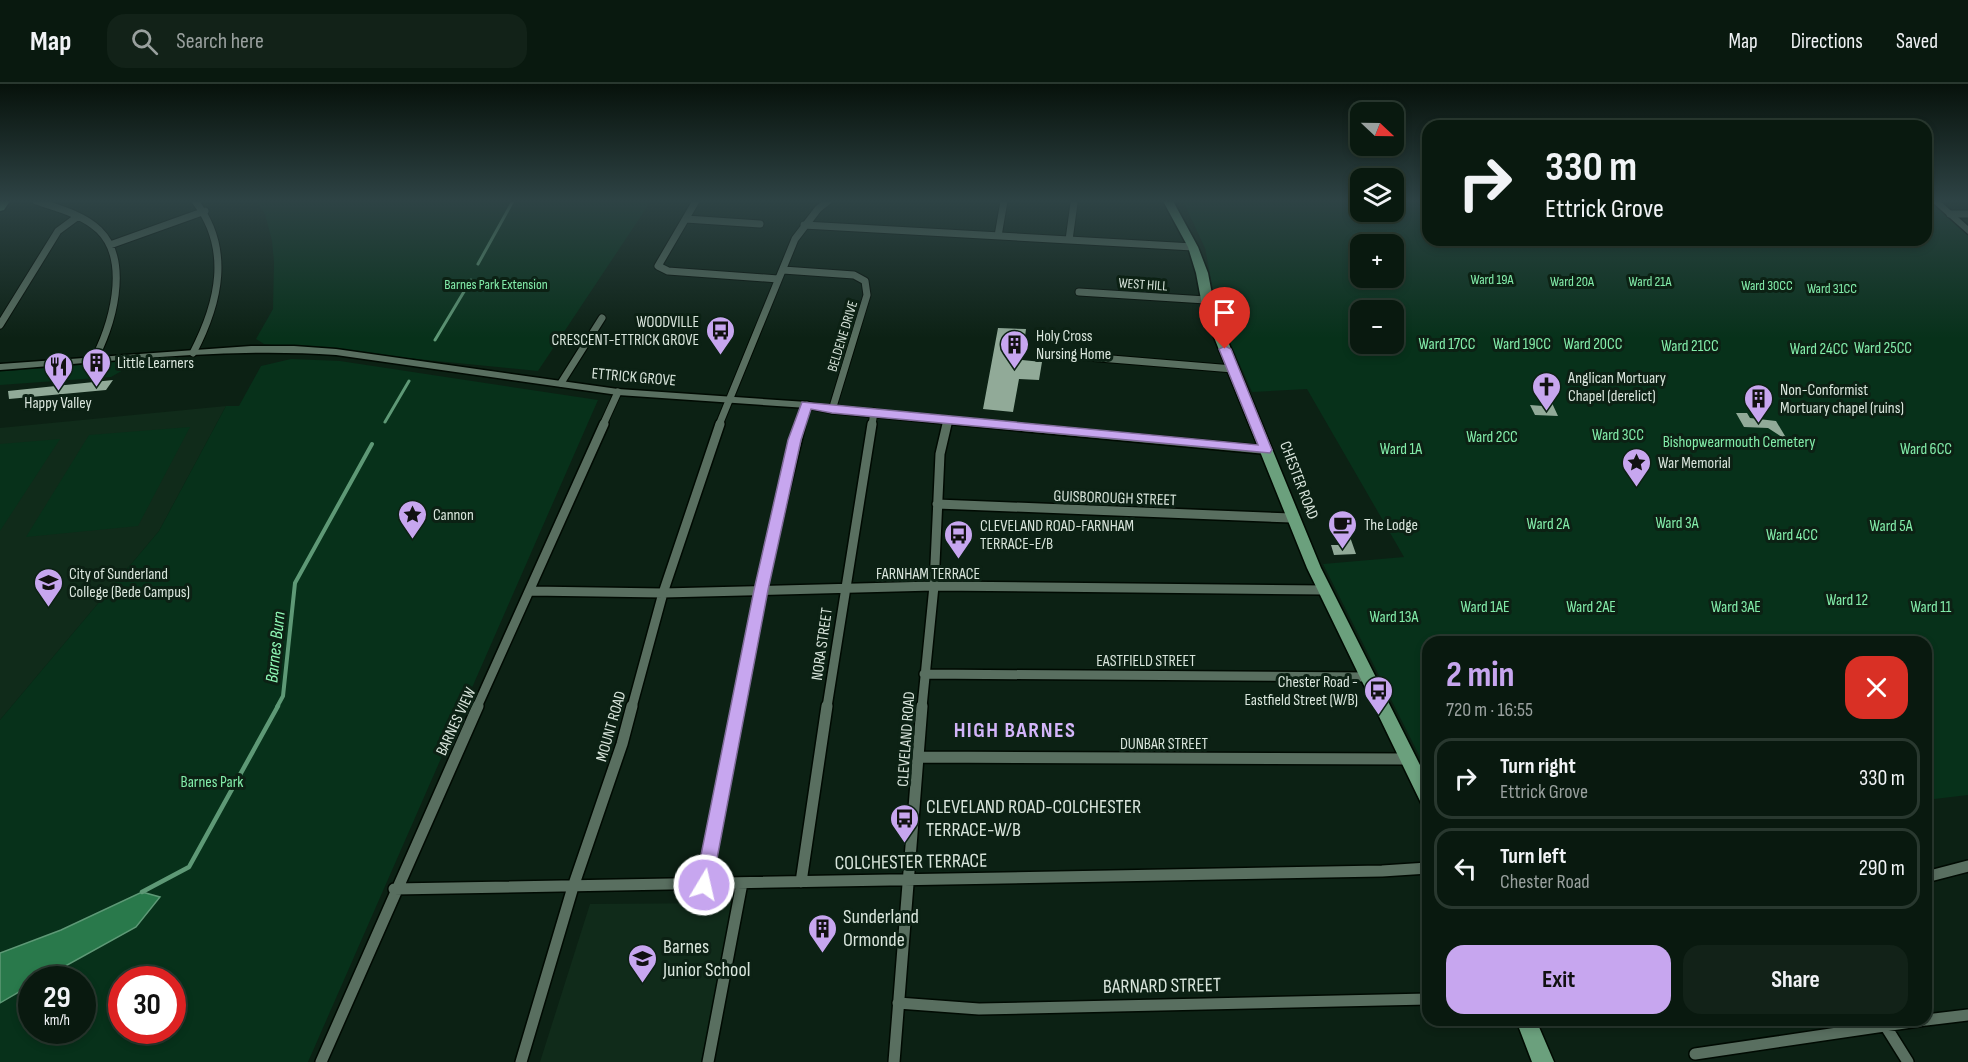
<!DOCTYPE html>
<meta charset="utf-8">
<style>
body{margin:0;font-family:"Sofia Sans Condensed",sans-serif;background:#122218;color:#f1f3f6;height:100vh;display:flex;flex-direction:column;font-size:22px;white-space:nowrap}
*{box-sizing:border-box;margin:0}
p{font-size:20px;color:#99a09e}
.icon{flex:none;width:33px;height:33px;fill:none;stroke:currentColor;stroke-width:2;stroke-linecap:round;stroke-linejoin:round}
.map{position:relative;flex:1;overflow:hidden}
.details{position:absolute;left:1422px;top:552px;width:510px;height:390px;display:flex;flex-direction:column;background:#09190f;border-radius:18px;box-shadow:0 3px 9px #0003,0 0 0 2px #29382f}
.details>*{flex:none}
.guide{position:absolute;left:1422px;top:36px;width:510px;height:126px;border-radius:18px;box-shadow:0 3px 9px #0003,0 0 0 2px #29382f;background:#09190f;color:#f1f3f6;overflow:hidden}
.needle{width:39px;rotate:112deg}
.tools{position:absolute;left:1350px;top:18px;display:grid;gap:12px}
.tools a{display:grid;place-items:center;width:54px;height:54px;border-radius:12px;background:#09190f;box-shadow:0 3px 9px #0003,0 0 0 2px #29382f;font-size:30px}
.speed{position:absolute;left:18px;top:882px;display:flex;gap:12px;font-size:30px;font-weight:700;text-align:center}
.speed>*{display:grid;place-content:center;width:78px;height:78px;border-radius:50%;background:#09190f;box-shadow:0 3px 9px #0003,0 0 0 2px #29382f;line-height:1}
.speed small{font-size:15px;font-weight:400}
.speed .limit{border:9px solid #d22;background:#fff;color:#111}
.pin{position:absolute;display:grid;place-items:center;width:51px;height:51px;color:#fff;margin:-62px -26px;border-radius:50% 50% 50% 0;rotate:-45deg;box-shadow:0 0 6px #0007}
.pin .icon{rotate:45deg}
.me{position:absolute;width:66px;margin:-33px;rotate:9deg;stroke-linejoin:round;filter:drop-shadow(0 0 4px #0008)}
.turn{display:flex;align-items:center;gap:21px;height:126px;padding:0 24px;font-size:27px}
.turn .icon{width:78px;height:78px;stroke-width:2.5}
.turn b{display:block;font-size:42px;line-height:51px}
.round{display:grid;place-items:center;flex:none;width:63px;height:63px;border-radius:18px;background:#122218}
.headline{display:flex;align-items:center;justify-content:space-between;height:102px;padding:0 24px}
h1{font-size:36px;font-weight:700;line-height:45px;color:#c7a6ef}
.primary-button{display:flex;gap:12px;margin-top:auto;padding:12px 24px}
.primary-button a{flex:1;height:69px;border-radius:18px;background:#c7a6ef;color:#111;font-size:24px;font-weight:700;line-height:69px;text-align:center}
.primary-button a+a{background:#122218;color:#f1f3f6}
ul{padding:0;list-style:none}
li{display:flex;align-items:center;gap:18px;height:81px;margin:0 12px 9px;padding:0 12px;border:3px solid #29382f;border-radius:18px}
li div{flex:1}
li b{display:block;font-size:22px}
li em{font-style:normal}
header{display:flex;align-items:center;gap:36px;box-sizing:border-box;height:84px;padding:0 30px;background:#09190f;border-bottom:2px solid #29382f}
header strong{font-size:28px}
nav{display:flex;gap:33px;margin-inline-start:auto;font-size:21px}
.search{width:420px;height:54px;background:#122218;display:flex;align-items:center;gap:15px;box-sizing:border-box;padding:0 21px;border-radius:18px;color:#99a09e;font-size:22px}
.map>svg:first-child{display:block}
.built{fill:#102b1a}
.green{fill:#07311a;fill-rule:evenodd}
.water{fill:#29794b;stroke:#5e9976;stroke-width:1.5}
.lines{fill:none;stroke-linecap:round;stroke-linejoin:round}
.stream-far2{stroke:#5e9976;stroke-width:3}
.stream-far1{stroke:#5e9976;stroke-width:4}
.stream{stroke:#5e9976;stroke-width:4.5}
.building{fill:#91aa98}
.minor-far2-casing{stroke:#000a02;stroke-width:9}
.minor-far1-casing{stroke:#000a02;stroke-width:12}
.minor-casing{stroke:#000a02;stroke-width:14}
.tertiary-casing{stroke:#000a02;stroke-width:3}
.primary-casing{stroke:#000a02;stroke-width:3}
.trunk-casing{stroke:#000a02;stroke-width:3}
.minor-far2{stroke:#596f60;stroke-width:7}
.minor-far1{stroke:#596f60;stroke-width:9}
.minor{stroke:#596f60;stroke-width:11}
.tertiary{fill:#596f60;fill-rule:evenodd}
.primary{fill:#6ba07d;fill-rule:evenodd}
.trunk{fill:#71b087;fill-rule:evenodd}
.route{fill:#c7a6ef;stroke:#816c9b;stroke-width:1.5}
.labels{text-anchor:middle;stroke-width:6;stroke-linejoin:round;paint-order:stroke}
.far-park-label{font-size:14px;fill:#83edaa;stroke:#0c2114}
.far-street-label{font-size:14px;fill:#d9e5dc;stroke:#0c2114}
.poi-label{font-size:16px;fill:#d9e5dc;stroke:#0c2114;text-anchor:start}
.park-label{font-size:16px;fill:#83edaa;stroke:#0c2114}
.street-label{font-size:16px;fill:#d9e5dc;stroke:#0c2114}
.water-label{font-size:18px;font-style:italic;fill:#90f9b6;stroke:#0c2114}
.near-poi-label{font-size:20px;fill:#d9e5dc;stroke:#0c2114;text-anchor:start}
.near-street-label{font-size:20px;fill:#d9e5dc;stroke:#0c2114}
.district-label{font-size:22px;font-weight:bold;letter-spacing:1.5px;fill:#d3b5f9;stroke:#0c2114}
</style>
<header>
<strong>Map</strong>
<div class="search"><svg class="icon" aria-label="search" viewBox="0 0 24 24"><circle cx="10" cy="10" r="6"/><path d="M15 15l6 6"/></svg>Search here</div>
<nav><a>Map</a><a>Directions</a><a>Saved</a></nav>
</header>
<div class="map">
<svg width="1968" height="978" viewBox="0 0 1968 978">
<rect width="100%" height="100%" fill="#0c2114"/>
<path class="built" d="M226,322l-67,125 -159,189v-292z
M736,819l-35,159h-161l50,-158z"/>
<path class="green" d="M256,117h395l-113,170 -274,-27 -8,-5 17,-30 1,-47 -2,-21 -7,-27z
M1183,117h177v11h34v-11h34v39h498v-39h9l33,30v564l-42,5v-158h-498v131l-105,-209 81,-7 -97,-168 -55,3 -34,-77 -13,-67zM1360,160h34v34h-34zM1360,226h34v34h-34z
M146,273l-35,20 -111,8v-18z
M291,275l49,2 258,39 -290,662h-308v-342l159,-189 67,-125h13l22,-40zM32,896h50v50h-50zM122,896h50v50h-50z
M190,343l-52,99 -112,11 63,-102z
M60,355l-60,92v1v-88z"/>
<path class="water" d="M142,808l18,5 -24,30 -94,52 -10,1 -1,5 -31,18v-50l61,-23z"/>
<g class="lines">
<path class="stream-far2" d="M478,180l35,-63
M435,256l36,-60
M385,338l24,-41"/>
<path class="stream-far1" d="M277,623l6,-11 12,-113 77,-139"/>
<path class="stream" d="M142,808l47,-25 89,-161"/>
</g>
<path class="building" d="M998,244l28,1 -4,31 20,2 -3,18 -20,-1 -6,33 -30,-3z
M113,296l-7,10 -97,9 -1,-8z
M1541,319h11l6,13 -23,-1 -5,-10 13,1z
M1736,329h11l3,5 26,3 12,20 -20,-13 -24,-1z
M1350,453l6,17 -22,1 -3,-10h8l-3,-7z"/>
<g class="lines">
<defs>
<path id="minor-far2" d="M36,117c21,7 46,13 63,29 32,31 13,98 -6,131
M696,117l-38,65 10,5 110,8
M1950,130h18
M686,135l74,5
M804,141l389,22
M998,152l6,-35
M1069,156l5,-37
M110,161l95,-34
M783,186l71,5 11,6 2,14 -35,115
M1079,208l127,8
M0,241l58,-94 19,-14
M193,269c26,-50 39,-104 2,-152
M1063,271l170,14
M561,299l41,-65
M603,341l15,-33
M719,341l76,-186 23,-30 10,-8
M800,341l7,-20
M872,341l2,-13
M947,341l1,-5"/>
<path id="minor-far1" d="M937,420l355,14
M531,507l132,2 271,-7 390,4
M924,590l444,3
M477,623l127,-283
M632,623l31,-114 57,-169
M738,623l23,-117 40,-166
M827,623l45,-283
M922,623l12,-121 6,-132 7,-30"/>
<path id="minor" d="M919,673l491,2
M1926,793l42,-11
M801,798l26,-176
M704,801l35,-179
M394,805l988,-18 46,-3
M898,919l81,6 449,-10
M1926,936l42,-5
M1883,938l25,40
M1695,970l230,-34
M321,978l157,-356
M521,978l52,-175 49,-143 10,-38
M708,978l34,-179
M894,978l28,-356"/>
<path id="tertiary" d="M1931,117h9l28,25v8z
M251,262h43l42,3 282,40 189,13 25,5 434,39 5,4 -5,4 -434,-41 -25,-5 -189,-13 -282,-40c-112,-8 -225,7 -336,15v-6z"/>
<path id="primary" d="M1163,117h10l25,46 10,26 7,37 106,258 107,213v26l-6,-2 -115,-237 -104,-258 -7,-37 -8,-26z
M1516,936h20l18,42h-22z"/>
<path id="trunk" d="M0,117h10l-6,9 -4,1z"/>
</defs>
<use href="#minor-far2" class="minor-far2-casing"/>
<use href="#minor-far1" class="minor-far1-casing"/>
<use href="#minor" class="minor-casing"/>
<use href="#tertiary" class="tertiary-casing"/>
<use href="#primary" class="primary-casing"/>
<use href="#trunk" class="trunk-casing"/>
<use href="#minor-far2" class="minor-far2"/>
<use href="#minor-far1" class="minor-far1"/>
<use href="#minor" class="minor"/>
<use href="#tertiary" class="tertiary"/>
<use href="#primary" class="primary"/>
<use href="#trunk" class="trunk"/>
</g>
<linearGradient id="sky" x2="0" y2="1"><stop stop-color="#07120b"/><stop offset="0.46" stop-color="#2e4345"/><stop offset="1" stop-color="#2e4345" stop-opacity="0"/></linearGradient>
<rect width="1968" height="254" fill="url(#sky)"/>
<path class="route" d="M1225,262l6,3 41,101 -2,3 -438,-40 -21,-4 -10,31 -33,150 -56,295 -2,5 -6,3 -6,-3 -3,-5 59,-295 34,-150 14,-38 456,43 -39,-96z"/>
<defs>
<symbol id="bus-pin" viewBox="-11 -11 22 30"><path d="M0 17L-7.5 6A9.5 9.5 0 1 1 7.5 6Z" fill="#c7a6ef" stroke="#0c2114"/><path d="M-5-6H5V4H4V6H2V4H-2V6H-4V4H-5ZM-3.5-4V0h7V-4ZM-3.5 1.2v1.5H-2V1.2ZM2 1.2v1.5H3.5V1.2Z" fill="#111"/></symbol>
<symbol id="building-pin" viewBox="-11 -11 22 30"><path d="M0 17L-7.5 6A9.5 9.5 0 1 1 7.5 6Z" fill="#c7a6ef" stroke="#0c2114"/><path d="M-4-6H4V6H1V3H-1V6H-4ZM-2.5-4.3h1.7v1.8h-1.7ZM.8-4.3h1.7v1.8H.8ZM-2.5-1h1.7V.8h-1.7ZM.8-1h1.7V.8H.8Z" fill="#111"/></symbol>
<symbol id="restaurant-pin" viewBox="-11 -11 22 30"><path d="M0 17L-7.5 6A9.5 9.5 0 1 1 7.5 6Z" fill="#c7a6ef" stroke="#0c2114"/><path d="M-5-6h1v4h1v-4h1v4h1v-4h1v5L-1.5 .5V6h-2V.5L-5-1ZM5-6V6H3V1.5H1.5Q1.5-4 5-6Z" fill="#111"/></symbol>
<symbol id="church-pin" viewBox="-11 -11 22 30"><path d="M0 17L-7.5 6A9.5 9.5 0 1 1 7.5 6Z" fill="#c7a6ef" stroke="#0c2114"/><path d="M-1.2-6h2.4v3.5h3.3v2.4h-3.3V6h-2.4V-.1h-3.3v-2.4h3.3Z" fill="#111"/></symbol>
<symbol id="sight-pin" viewBox="-11 -11 22 30"><path d="M0 17L-7.5 6A9.5 9.5 0 1 1 7.5 6Z" fill="#c7a6ef" stroke="#0c2114"/><path d="M0-6L1.8-2.2L6-1.7L2.9 1.2L3.7 5.4L0 3.3L-3.7 5.4L-2.9 1.2L-6-1.7L-1.8-2.2Z" fill="#111"/></symbol>
<symbol id="cafe-pin" viewBox="-11 -11 22 30"><path d="M0 17L-7.5 6A9.5 9.5 0 1 1 7.5 6Z" fill="#c7a6ef" stroke="#0c2114"/><path d="M-5.5-4.5H6V0H3Q3 3.5 0 3.5H-2.5Q-5.5 3.5-5.5 0ZM3-3.2v2h1.7v-2ZM-6 4.5H4V6H-6Z" fill="#111"/></symbol>
<symbol id="university-pin" viewBox="-11 -11 22 30"><path d="M0 17L-7.5 6A9.5 9.5 0 1 1 7.5 6Z" fill="#c7a6ef" stroke="#0c2114"/><path d="M0-5L7-2L0 1L-7-2ZM-4 1L0 2.5L4 1V4Q0 6-4 4Z" fill="#111"/></symbol>
<symbol id="school-pin" viewBox="-11 -11 22 30"><path d="M0 17L-7.5 6A9.5 9.5 0 1 1 7.5 6Z" fill="#c7a6ef" stroke="#0c2114"/><path d="M0-5L7-2L0 1L-7-2ZM-4 1L0 2.5L4 1V4Q0 6-4 4Z" fill="#111"/></symbol>
</defs>
<g fill-rule="evenodd">
<use href="#bus-pin" x="704" y="230" width="33" height="45"/>
<use href="#building-pin" x="998" y="244" width="33" height="45"/>
<use href="#building-pin" x="80" y="262" width="33" height="45"/>
<use href="#restaurant-pin" x="42" y="266" width="33" height="45"/>
<use href="#church-pin" x="1530" y="286" width="33" height="45"/>
<use href="#building-pin" x="1742" y="298" width="33" height="45"/>
<use href="#sight-pin" x="1620" y="362" width="33" height="45"/>
<use href="#sight-pin" x="396" y="414" width="33" height="45"/>
<use href="#cafe-pin" x="1326" y="424" width="33" height="45"/>
<use href="#bus-pin" x="942" y="434" width="33" height="45"/>
<use href="#university-pin" x="32" y="482" width="33" height="45"/>
<use href="#bus-pin" x="1362" y="590" width="33" height="45"/>
<use href="#bus-pin" x="888" y="718" width="33" height="45"/>
<use href="#building-pin" x="806" y="828" width="33" height="45"/>
<use href="#school-pin" x="626" y="858" width="33" height="45"/>
</g>
<g class="labels">
<g class="far-park-label">
<text x="1492" y="200">Ward 19A</text>
<text x="1572" y="202">Ward 20A</text>
<text x="1650" y="202">Ward 21A</text>
<text x="496" y="205">Barnes Park Extension</text>
<text x="1767" y="206">Ward 30CC</text>
<text x="1832" y="209">Ward 31CC</text>
</g>
<g class="far-street-label">
<text transform="translate(1143 200) rotate(4)" y="5">WEST HILL</text>
<text transform="translate(842 252) rotate(-73)" y="5">BELDENE DRIVE</text>
</g>
<g class="poi-label">
<text x="699" y="243" text-anchor="end">WOODVILLE<tspan x="699" dy="18">CRESCENT-ETTRICK GROVE</tspan></text>
<text x="1036" y="257">Holy Cross<tspan x="1036" dy="18">Nursing Home</tspan></text>
<text x="117" y="284">Little Learners</text>
<text x="1568" y="299">Anglican Mortuary<tspan x="1568" dy="18">Chapel (derelict)</tspan></text>
<text x="1780" y="311">Non-Conformist<tspan x="1780" dy="18">Mortuary chapel (ruins)</tspan></text>
<text x="58" y="324" text-anchor="middle">Happy Valley</text>
<text x="1658" y="384">War Memorial</text>
<text x="433" y="436">Cannon</text>
<text x="1364" y="446">The Lodge</text>
<text x="980" y="447">CLEVELAND ROAD-FARNHAM<tspan x="980" dy="18">TERRACE-E/B</tspan></text>
<text x="69" y="495">City of Sunderland<tspan x="69" dy="18">College (Bede Campus)</tspan></text>
<text x="1358" y="603" text-anchor="end">Chester Road -<tspan x="1358" dy="18">Eastfield Street (W/B)</tspan></text>
</g>
<g class="park-label">
<text x="1447" y="265">Ward 17CC</text>
<text x="1522" y="265">Ward 19CC</text>
<text x="1593" y="265">Ward 20CC</text>
<text x="1690" y="267">Ward 21CC</text>
<text x="1883" y="269">Ward 25CC</text>
<text x="1819" y="270">Ward 24CC</text>
<text x="1618" y="356">Ward 3CC</text>
<text x="1492" y="358">Ward 2CC</text>
<text x="1739" y="363">Bishopwearmouth Cemetery</text>
<text x="1401" y="370">Ward 1A</text>
<text x="1926" y="370">Ward 6CC</text>
<text x="1677" y="444">Ward 3A</text>
<text x="1548" y="445">Ward 2A</text>
<text x="1891" y="447">Ward 5A</text>
<text x="1792" y="456">Ward 4CC</text>
<text x="1847" y="521">Ward 12</text>
<text x="1485" y="528">Ward 1AE</text>
<text x="1591" y="528">Ward 2AE</text>
<text x="1736" y="528">Ward 3AE</text>
<text x="1931" y="528">Ward 11</text>
<text x="1394" y="538">Ward 13A</text>
<text x="212" y="703">Barnes Park</text>
</g>
<g class="street-label">
<text transform="translate(634 292) rotate(5)" y="6">ETTRICK GROVE</text>
<text transform="translate(1300 396) rotate(69)" y="6">CHESTER ROAD</text>
<text transform="translate(1115 413) rotate(2)" y="6">GUISBOROUGH STREET</text>
<text x="928" y="495">FARNHAM TERRACE</text>
<text transform="translate(821 560) rotate(-82)" y="6">NORA STREET</text>
<text x="1146" y="582">EASTFIELD STREET</text>
<text transform="translate(455 637) rotate(-65)" y="6">BARNES VIEW</text>
<text transform="translate(610 642) rotate(-74)" y="6">MOUNT ROAD</text>
<text transform="translate(905 655) rotate(-86)" y="6">CLEVELAND ROAD</text>
<text x="1164" y="665">DUNBAR STREET</text>
</g>
<g class="water-label">
<text transform="translate(275 563) rotate(-84)" y="6">Barnes Burn</text>
</g>
<g class="near-poi-label">
<text x="926" y="729">CLEVELAND ROAD-COLCHESTER<tspan x="926" dy="23">TERRACE-W/B</tspan></text>
<text x="843" y="839">Sunderland<tspan x="843" dy="23">Ormonde</tspan></text>
<text x="663" y="869">Barnes<tspan x="663" dy="23">Junior School</tspan></text>
</g>
<g class="near-street-label">
<text transform="translate(911 777) rotate(-1)" y="7">COLCHESTER TERRACE</text>
<text transform="translate(1162 901) rotate(-1)" y="7">BARNARD STREET</text>
</g>
<g class="district-label">
<text x="1015" y="653">HIGH BARNES</text>
</g>
</g>
</svg>
<div class="tools">
<a><svg class="needle" viewBox="-14 -14 28 28"><path d="M0-13l5 13h-10z" fill="#e53935"/><path d="M0 13l5-13h-10z" fill="#99a09e"/></svg></a>
<a><svg class="icon" aria-label="layers" viewBox="0 0 24 24"><path d="M12 4l9 5-9 5-9-5zM3 14l9 5 9-5"/></svg></a>
<a>+</a>
<a>−</a>
</div>
<div class="speed"><div>29<small>km/h</small></div><div class="limit">30</div></div>
<div class="pin" style="left:1225px;top:265px;background:#d93025"><svg class="icon" aria-label="arrive" viewBox="0 0 24 24"><path d="M6 21V4h12l-3 4 3 4H6"/></svg></div>
<svg class="me" style="left:704px;top:801px" viewBox="-20 -20 40 40"><circle r="17" fill="#c7a6ef" stroke="#fff" stroke-width="3"/><path d="M0-11L8 9 0 5-8 9z" fill="#fff"/></svg>
<div class="guide">
<div class="turn"><svg class="icon" aria-label="right" viewBox="0 0 24 24"><path d="M7 20v-9h11M14 6l5 5-5 5"/></svg><div><b>330 m</b>Ettrick Grove</div></div>
</div>
<section class="details">
<div class="headline"><div><h1>2 min</h1><p>720 m · 16:55</p></div><a class="round" style="background:#d93025;color:#fff"><svg class="icon" aria-label="close" viewBox="0 0 24 24"><path d="M6 6l12 12M18 6L6 18"/></svg></a></div>
<ul>
<li><svg class="icon" aria-label="right" viewBox="0 0 24 24"><path d="M7 20v-9h11M14 6l5 5-5 5"/></svg><div><b>Turn right</b><p>Ettrick Grove</p></div><em>330 m</em></li>
<li><svg class="icon" aria-label="left" viewBox="0 0 24 24"><path d="M17 20v-9H6M10 6l-5 5 5 5"/></svg><div><b>Turn left</b><p>Chester Road</p></div><em>290 m</em></li>
</ul>
<div class="primary-button"><a>Exit</a><a>Share</a></div>
</section>
</div>
